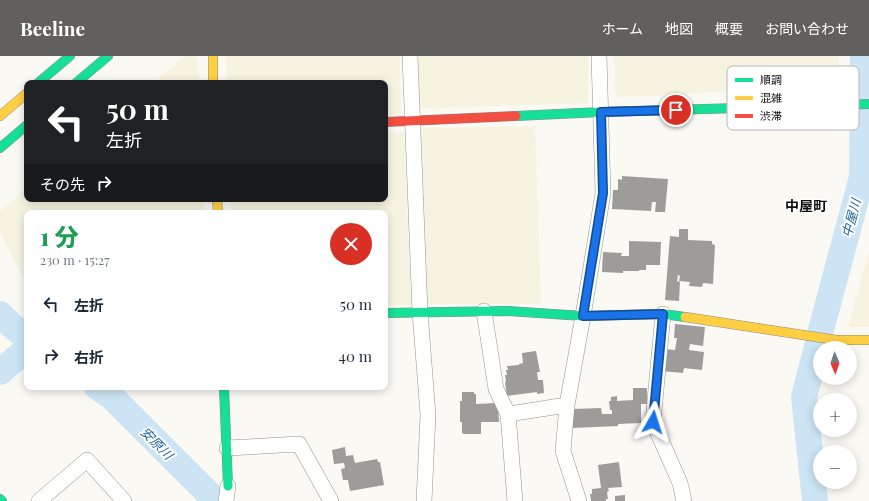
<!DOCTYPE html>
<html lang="ja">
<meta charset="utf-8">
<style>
body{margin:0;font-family:"Playfair Display","Noto Sans JP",serif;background:#f2f2f3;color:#1f2937;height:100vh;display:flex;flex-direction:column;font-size:15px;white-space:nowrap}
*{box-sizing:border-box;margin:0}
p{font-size:13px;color:#747a83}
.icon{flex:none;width:22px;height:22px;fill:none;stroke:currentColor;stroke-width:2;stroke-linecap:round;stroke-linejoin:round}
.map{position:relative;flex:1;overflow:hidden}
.drawer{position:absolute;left:24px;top:154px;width:364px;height:180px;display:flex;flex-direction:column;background:#fff;border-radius:8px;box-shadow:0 2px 10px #0003}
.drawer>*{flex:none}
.banner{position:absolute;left:24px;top:24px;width:364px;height:122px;border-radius:8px;box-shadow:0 2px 10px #0003;background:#202124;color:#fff;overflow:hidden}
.needle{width:26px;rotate:178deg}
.buttons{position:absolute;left:813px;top:285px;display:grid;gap:8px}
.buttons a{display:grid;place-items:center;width:44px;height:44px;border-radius:50%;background:#fff;box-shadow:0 2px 10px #0003;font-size:20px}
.pin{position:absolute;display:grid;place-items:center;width:34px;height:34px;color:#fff;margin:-17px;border:2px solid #fff;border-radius:50%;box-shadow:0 1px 4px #0007}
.me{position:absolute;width:44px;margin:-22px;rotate:6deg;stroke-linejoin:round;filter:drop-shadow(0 0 3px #0008)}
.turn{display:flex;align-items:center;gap:14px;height:84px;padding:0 16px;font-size:18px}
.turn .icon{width:52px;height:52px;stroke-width:2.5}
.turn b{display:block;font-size:28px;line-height:34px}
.then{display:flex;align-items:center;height:38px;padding:0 16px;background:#0003;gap:8px;font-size:15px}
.round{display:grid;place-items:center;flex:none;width:42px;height:42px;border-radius:21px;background:#f2f2f3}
.summary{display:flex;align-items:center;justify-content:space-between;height:68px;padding:0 16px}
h1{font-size:24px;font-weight:800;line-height:30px;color:#1e9e55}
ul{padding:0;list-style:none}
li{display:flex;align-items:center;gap:12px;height:52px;padding:0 16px}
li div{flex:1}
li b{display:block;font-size:15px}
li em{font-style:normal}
header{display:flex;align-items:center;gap:24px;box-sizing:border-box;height:56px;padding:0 20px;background:#61605e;color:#fff}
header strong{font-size:19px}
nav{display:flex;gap:22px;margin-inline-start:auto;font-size:14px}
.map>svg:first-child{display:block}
.farmland{fill:#f6f4e1}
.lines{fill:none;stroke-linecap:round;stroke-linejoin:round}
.river{stroke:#cce4f3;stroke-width:26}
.building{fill:#9e9c99}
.street-casing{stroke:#949492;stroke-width:16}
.fast-casing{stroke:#8b8a88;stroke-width:10}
.slow-casing{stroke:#8b8a88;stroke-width:10}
.jam-casing{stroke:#8b8a88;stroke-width:10}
.street{stroke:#fefefd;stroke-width:15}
.fast{stroke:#16e098;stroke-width:9}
.slow{stroke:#ffcf43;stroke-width:9}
.jam{stroke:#f24e42;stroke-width:9}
.route-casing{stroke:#114b97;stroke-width:10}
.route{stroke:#1a73e8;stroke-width:7}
.labels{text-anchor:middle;stroke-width:4;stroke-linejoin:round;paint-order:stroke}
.water-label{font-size:13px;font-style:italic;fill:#1f6097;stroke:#fff}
.quarter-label{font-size:14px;font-weight:bold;fill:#0e0e0e;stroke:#fff}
.key{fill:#fff;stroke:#b7b7b7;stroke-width:1}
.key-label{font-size:11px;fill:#0e0e0e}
</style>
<header>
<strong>Beeline</strong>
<nav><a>ホーム</a><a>地図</a><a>概要</a><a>お問い合わせ</a></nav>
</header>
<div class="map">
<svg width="869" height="445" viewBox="0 0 869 445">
<rect width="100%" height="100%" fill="#faf9f4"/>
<path class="farmland" d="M185,0h8l5,2 1,25h-46z
M226,0h174l1,59h-16v-32h-158z
M416,0h172v47l-171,6z
M614,0h225v31l-223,10z
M535,70l6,178h-114l-6,-176z
M404,76l7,173 -26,1v-93h-154l-1,-14h155v-66z
M27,132v11h176l1,14h-177v66h-2l-12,-20 -13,-27v-21z
M869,195v76h-21z"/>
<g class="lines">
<path class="river" d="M0,258l11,11 16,13
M821,274l41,-153 1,-121
M0,316l27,-23
M97,331l17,12 102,102
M815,445l-11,-104 14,-54"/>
</g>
<path class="building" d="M622,120l46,3 -3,33h-10l1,-10h-4l-1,9 -39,-2 1,-19h5v-11l4,1z
M679,173h9v11l24,1v3l3,1 -2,39 -10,-1 -1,4 -13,-1 1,-4 -11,-1 1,-5 -2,-1 -1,6 3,1 -1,19 -14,-1 5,-64 9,1z
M629,185l32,1 -1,23h-14v5h-7v1h-16v2l-21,-1 1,-20 19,1 -1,3h8z
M675,268l30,3 -2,19 -13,-2 -1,6 15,2 -2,18 -18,-2 -1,5 -22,-2 3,-22 11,1 2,-12h-3z
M536,295l4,21h-3l1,8h5l1,13 -7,1v-2l-30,4 -2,-14h1l-1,-7h2l-1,-5h2l-1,-4 12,-1v-1l4,-1 -1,-10z
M633,332h14v16h-6v19l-23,1v2l-46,2 -1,-9h2v-10l28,-1 1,6h10v-4h-2l-1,-9h2v-4l6,-1v5l16,-1z
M462,336h12v2h2v10l20,-1 2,4 1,15h-18v12h-17l-2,-1v-11h-2v-21h2z
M345,391l1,9 7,-1 2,8 22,-4 1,3h2l4,23 -34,6 -2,-11h-5l-2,-11 4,-1 -1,-5 -10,1 -2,-14z
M619,406l3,25 -14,1 1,3 -2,1 1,7h-2v2h-15l-1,-7h2v-5l9,-1 -3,-23z
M625,439v6h-10v-5z"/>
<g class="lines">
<defs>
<path id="street" d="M410,0l10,256 8,103 -4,86
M484,255l12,78 12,25
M663,258l-10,108 27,61 4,18
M227,392l72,-4 32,57
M39,445l48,-41 37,41
M226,445l2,-15
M515,445l-7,-87 59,-9
M579,445l-16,-50 4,-46 16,-89 20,-123 -4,-137"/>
<path id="fast" d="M38,27l32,-27
M76,27l32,-27
M516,60l85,-4 268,-8
M0,92l27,-23
M385,257l122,-2 76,5 80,-2 22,3
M224,331l4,99
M0,443l2,2"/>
<path id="slow" d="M213,0v27
M0,60l27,-23
M217,143l1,14
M685,261l151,23h33"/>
<path id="jam" d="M385,66l131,-6"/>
</defs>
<use href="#street" class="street-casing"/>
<use href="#fast" class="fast-casing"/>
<use href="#slow" class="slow-casing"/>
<use href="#jam" class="jam-casing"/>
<use href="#street" class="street"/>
<use href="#fast" class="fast"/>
<use href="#slow" class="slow"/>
<use href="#jam" class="jam"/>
</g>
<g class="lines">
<defs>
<path id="route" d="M653,366l10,-108 -80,2 20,-123 -2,-81 75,-2"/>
</defs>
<use href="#route" class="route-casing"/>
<use href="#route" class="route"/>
</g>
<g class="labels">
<g class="water-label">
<text transform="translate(851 162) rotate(-75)" y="5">中屋川</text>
<text transform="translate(157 387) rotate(45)" y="5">安原川</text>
</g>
<g class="quarter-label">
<text x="806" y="155">中屋町</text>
</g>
</g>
<rect x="727" y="10" width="132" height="64" rx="6" class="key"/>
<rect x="735" y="22" width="18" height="4" fill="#16e098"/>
<rect x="735" y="40" width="18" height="4" fill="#ffcf43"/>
<rect x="735" y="58" width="18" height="4" fill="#f24e42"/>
<g class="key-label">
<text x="760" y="28">順調</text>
<text x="760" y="46">混雑</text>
<text x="760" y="64">渋滞</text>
</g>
</svg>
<div class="buttons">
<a><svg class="needle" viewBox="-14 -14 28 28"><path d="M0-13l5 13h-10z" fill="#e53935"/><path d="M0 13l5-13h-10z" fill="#747a83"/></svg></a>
<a>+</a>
<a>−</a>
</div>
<div class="pin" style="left:676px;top:54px;background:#d93025"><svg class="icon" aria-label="arrive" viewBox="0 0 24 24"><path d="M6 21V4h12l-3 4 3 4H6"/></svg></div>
<svg class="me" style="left:653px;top:366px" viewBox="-20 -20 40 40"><path d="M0-17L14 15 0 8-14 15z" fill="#1a73e8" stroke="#fff" stroke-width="4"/></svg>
<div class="banner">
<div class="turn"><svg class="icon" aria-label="left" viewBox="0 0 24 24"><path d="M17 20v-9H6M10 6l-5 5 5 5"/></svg><div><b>50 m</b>左折</div></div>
<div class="then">その先<svg class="icon" aria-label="right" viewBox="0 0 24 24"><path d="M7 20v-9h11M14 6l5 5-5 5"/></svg></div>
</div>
<section class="drawer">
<div class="summary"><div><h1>1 分</h1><p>230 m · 15:27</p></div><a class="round" style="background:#d93025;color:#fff"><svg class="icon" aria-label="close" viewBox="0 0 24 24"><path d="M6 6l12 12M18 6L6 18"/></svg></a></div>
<ul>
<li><svg class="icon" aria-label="left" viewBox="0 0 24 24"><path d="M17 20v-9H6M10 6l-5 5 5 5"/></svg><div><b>左折</b></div><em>50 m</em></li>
<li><svg class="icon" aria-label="right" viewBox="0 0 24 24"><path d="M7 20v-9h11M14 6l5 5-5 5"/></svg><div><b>右折</b></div><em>40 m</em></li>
</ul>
</section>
</div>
